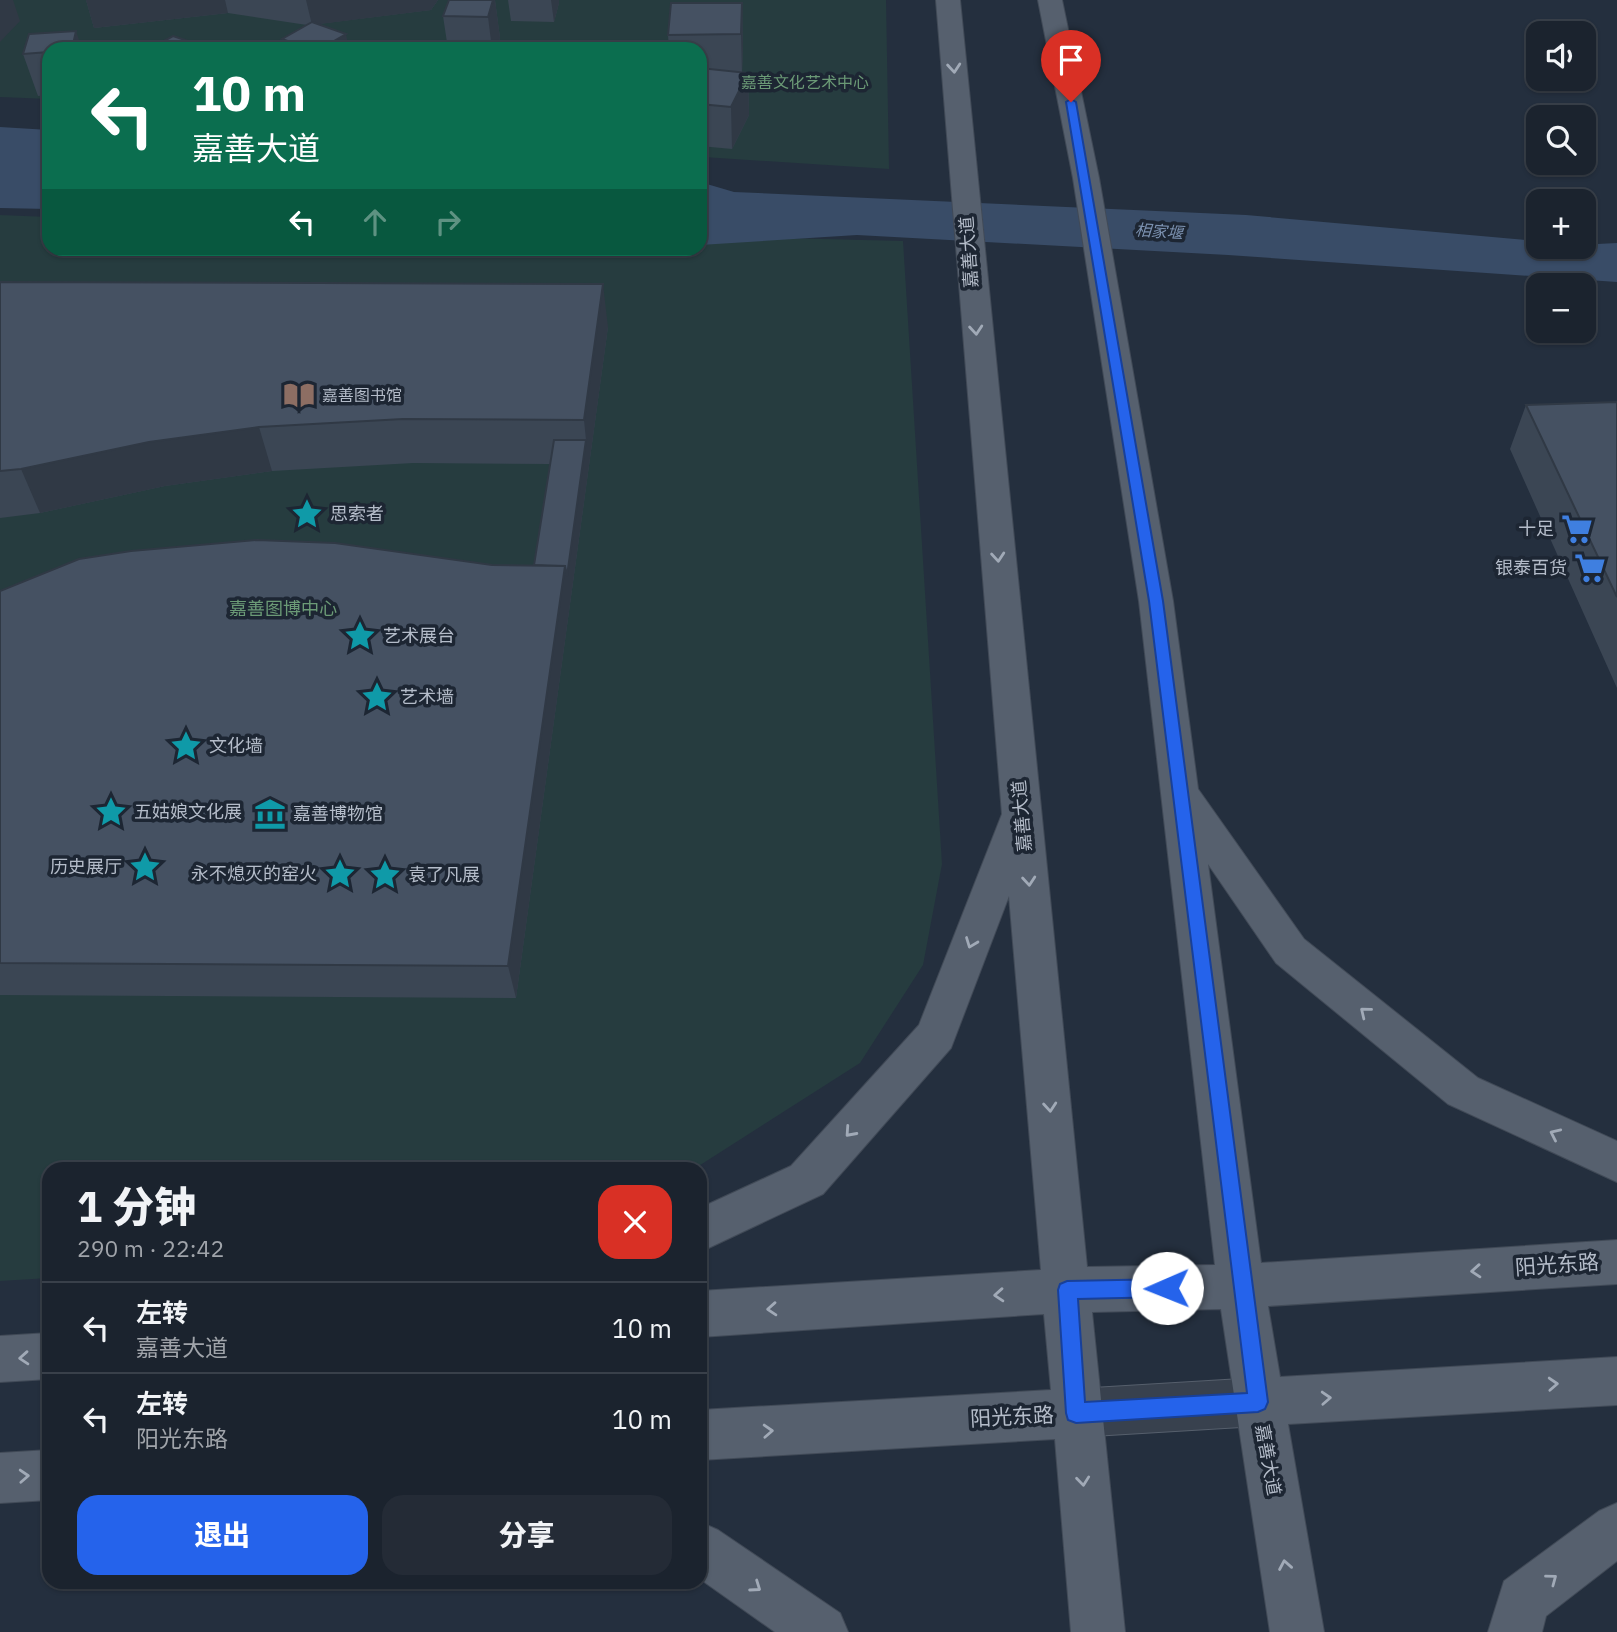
<!DOCTYPE html>
<html lang="zh">
<meta charset="utf-8">
<style>
body{margin:0;font-family:"IBM Plex Sans","Noto Sans SC",sans-serif;background:#242b36;color:#f1f3f6;height:100vh;display:flex;flex-direction:column;font-size:26px;white-space:nowrap}
*{box-sizing:border-box;margin:0}
p{font-size:23px;color:#a0a4aa}
.icon{flex:none;width:38px;height:38px;fill:none;stroke:currentColor;stroke-width:2;stroke-linecap:round;stroke-linejoin:round}
.map{position:relative;flex:1;overflow:hidden}
.panel{position:absolute;left:42px;top:1162px;width:665px;height:427px;display:flex;flex-direction:column;background:#1b232e;border-radius:21px;box-shadow:0 2px 5px #0004,0 0 0 2px #39404a}
.panel>*{flex:none}
.top-card{position:absolute;left:42px;top:42px;width:665px;height:214px;border-radius:21px;box-shadow:0 2px 5px #0004,0 0 0 2px #39404a;background:#0b6e4f;color:#fff;overflow:hidden}
.fabs{position:absolute;left:1526px;top:21px;display:grid;gap:14px}
.fabs a{display:grid;place-items:center;width:70px;height:70px;border-radius:14px;background:#1b232e;box-shadow:0 2px 5px #0004,0 0 0 2px #39404a;font-size:35px}
.pin{position:absolute;display:grid;place-items:center;width:60px;height:60px;color:#fff;margin:-72px -30px;border-radius:50% 50% 50% 0;rotate:-45deg;box-shadow:0 0 7px #0007}
.pin .icon{rotate:45deg}
.me{position:absolute;width:77px;margin:-38px;rotate:269deg;stroke-linejoin:round;filter:drop-shadow(0 0 5px #0008)}
.turn{display:flex;align-items:center;gap:24px;height:147px;padding:0 35px;font-size:32px}
.turn .icon{width:91px;height:91px;stroke-width:2.5}
.turn b{display:block;font-size:49px;line-height:60px}
.lanes{display:flex;align-items:center;height:66px;padding:0 35px;background:#0003;justify-content:center;gap:35px;direction:ltr}
.lanes .off{opacity:.35}
.round{display:grid;place-items:center;flex:none;width:74px;height:74px;border-radius:21px;background:#242b36}
.head{display:flex;align-items:center;justify-content:space-between;height:119px;padding:0 35px}
h1{font-size:42px;font-weight:800;line-height:52px}
.cta{display:flex;gap:14px;margin-top:auto;padding:14px 35px}
.cta a{flex:1;height:80px;border-radius:21px;background:#2563eb;color:#fff;font-size:28px;font-weight:800;line-height:80px;text-align:center}
.cta a+a{background:#242b36;color:#f1f3f6}
ul{padding:0;list-style:none}
li{display:flex;align-items:center;gap:21px;height:91px;padding:0 35px;border-top:2px solid #39404a}
li div{flex:1}
li b{display:block;font-size:26px}
li em{font-style:normal}
.map>svg:first-child{display:block}
.green{fill:#263c3f}
.water{fill:#394c67}
.lines{fill:none;stroke-linecap:round;stroke-linejoin:round}
.minor-casing{stroke:#565f6c;stroke-width:2}
.major-casing{stroke:#414a57;stroke-width:2}
.minor{fill:#38414e;fill-rule:evenodd}
.major{fill:#56606e;fill-rule:evenodd}
.wall{fill:#3b4654}
.shaded-wall{fill:#303945}
.building{fill:#455162;stroke:#303945;stroke-width:2}
.oneway{stroke:#a1aab7}
.route{fill:#2563eb;stroke:#184099;stroke-width:2}
.labels{text-anchor:middle;stroke-width:7;stroke-linejoin:round;paint-order:stroke}
.far-park-label{font-size:16px;fill:#6b9a76;stroke:#1d2633}
.far-water-label{font-size:16px;font-style:italic;fill:#7c92b1;stroke:#1d2633}
.far-poi-label{font-size:16px;fill:#b4bcc9;stroke:#1d2633;text-anchor:start}
.street-label{font-size:18px;fill:#b4bcc9;stroke:#1d2633}
.poi-label{font-size:18px;fill:#b4bcc9;stroke:#1d2633;text-anchor:start}
.park-label{font-size:18px;fill:#6b9a76;stroke:#1d2633}
.near-street-label{font-size:21px;fill:#b4bcc9;stroke:#1d2633}
</style>
<div class="map">
<svg width="1617" height="1632" viewBox="0 0 1617 1632">
<rect width="100%" height="100%" fill="#242f3e"/>
<path class="green" d="M0,0h886l3,169 -185,-12 -4,-4v-104h-651v50l-49,-2z
M0,215l49,2v31h651v-12l203,5 39,623 -19,101 -63,98 -166,106h-645v109l-49,3z"/>
<path class="water" d="M0,127l49,3v79l-49,-1z
M700,182l34,10 512,23 292,26v6l79,-4v39l-389,-27 -371,-20 -157,10z"/>
<g class="lines">
<defs>
<path id="minor" d="M1258,1378l17,7 8,17 -8,17 -17,7 -182,11 -17,-7 -8,-17 8,-17 17,-7z"/>
<path id="major" d="M936,0h24l127,1267 128,-2 -76,-664 -66,-423 -35,-178h24l37,178 74,423 25,188 106,150 174,139 139,63v41l-169,-78 -172,-141 -68,-99 53,399 356,-23v44l-349,22 12,71 337,-20v48l-329,19 36,208h-54l-49,-323 -129,3 33,320h-54l-16,-193 -355,21v-50l351,-20 -7,-76 -344,23v-46l341,-21 -32,-374 -58,152 -128,146 -123,58v-44l91,-42 128,-141 83,-211z
M49,1333v46l-49,3v-46z
M49,1450v50l-49,3v-50z
M1617,1503v58l-71,55 -4,16h-54l16,-51 95,-70z
M700,1522l18,8 122,83 8,19h-73l-75,-53z"/>
</defs>
<use href="#minor" class="minor-casing"/>
<use href="#major" class="major-casing"/>
<use href="#minor" class="minor"/>
<use href="#major" class="major"/>
</g>
<path class="wall" d="M86,0h352l-7,10 -113,14 31,25h-65l-2,-10 25,-14 -79,-12 -134,15z
M495,0l5,38 -4,11h-48l-5,-33z
M508,0h51v3l-5,19 -43,-1z
M742,3l1,41 -1,29h6l1,42 -17,34 -32,-3v-97h-31l-1,-14z
M49,49v46l-11,1 -15,-42z
M0,282l608,45 -92,671 -516,-3v-404l492,-26h42l16,-101 -137,-1 -141,8 -107,15 -125,27 -40,5z
M1617,402v286l-107,-239 16,-44z"/>
<path class="shaded-wall" d="M0,0h13l7,21 -20,21z
M86,0h139l3,13 -134,15z
M306,0h132l-7,10 -119,15z
M493,0h2l5,38 -4,11h-4l-4,-32z
M551,0h8v3l-5,19z
M742,3l1,41 -1,31 -1,-41z
M76,31l6,18h-10z
M346,34l3,15h-29z
M748,73l1,42 -17,34 -1,-42z
M603,284l5,43 -92,671 -8,-32 57,-400 21,-126 -2,-20z
M259,427l13,44 -107,15 -125,27 -19,-44 128,-27z"/>
<path class="building" d="M449,0h44l-5,17 -45,-1z
M671,3h71l-1,31 -73,1z
M312,22l34,12 -26,15h-10l-28,-10z
M76,31l-4,18h-23v3l-26,2 6,-20z
M173,36l33,11 -3,2h-54z
M700,68l48,5 -17,34 -31,-3z
M0,282l603,2 -19,136 -181,-1 -144,8 -110,15 -128,27 -21,2z
M1617,402v195l-91,-192z
M554,440h32l-19,136 -2,-10 -31,-1z
M257,540l78,3 157,22 73,1 -57,400 -508,-3v-372l79,-32 52,-8z"/>
<defs><path id="oneway-chevron" d="M-2-3.5L2.5 0L-2 3.5" fill="none" stroke-width="1.6" stroke-linecap="round" stroke-linejoin="round" transform="scale(1.75)"/></defs>
<g class="oneway">
<use href="#oneway-chevron" transform="translate(954 68) rotate(85)"/>
<use href="#oneway-chevron" transform="translate(976 330) rotate(85)"/>
<use href="#oneway-chevron" transform="translate(998 557) rotate(85)"/>
<use href="#oneway-chevron" transform="translate(1029 881) rotate(85)"/>
<use href="#oneway-chevron" transform="translate(971 943) rotate(111)"/>
<use href="#oneway-chevron" transform="translate(1365 1012) rotate(-141)"/>
<use href="#oneway-chevron" transform="translate(1050 1107) rotate(85)"/>
<use href="#oneway-chevron" transform="translate(850 1132) rotate(132)"/>
<use href="#oneway-chevron" transform="translate(1555 1134) rotate(-155)"/>
<use href="#oneway-chevron" transform="translate(1476 1271) rotate(176)"/>
<use href="#oneway-chevron" transform="translate(999 1295) rotate(176)"/>
<use href="#oneway-chevron" transform="translate(772 1309) rotate(176)"/>
<use href="#oneway-chevron" transform="translate(24 1358) rotate(176)"/>
<use href="#oneway-chevron" transform="translate(1553 1384) rotate(-3)"/>
<use href="#oneway-chevron" transform="translate(1326 1398) rotate(-3)"/>
<use href="#oneway-chevron" transform="translate(768 1431) rotate(-3)"/>
<use href="#oneway-chevron" transform="translate(24 1476) rotate(-3)"/>
<use href="#oneway-chevron" transform="translate(1083 1481) rotate(84)"/>
<use href="#oneway-chevron" transform="translate(1285 1565) rotate(-100)"/>
<use href="#oneway-chevron" transform="translate(1552 1579) rotate(-37)"/>
<use href="#oneway-chevron" transform="translate(756 1587) rotate(35)"/>
</g>
<path class="route" d="M1071,99l5,3 87,499 105,801 -3,7 -7,3 -182,11 -8,-3 -2,-7 -8,-123 2,-6 7,-3 100,-2 6,2 3,7 -3,6 -6,3 -89,2 7,103 162,-9 -98,-792 -83,-499z"/>
<defs>
<symbol id="library-bare" viewBox="-9 -9 18 18"><path d="M-6-4Q-3-5.5-.7-3.5V5Q-3 3-6 4ZM6-4Q3-5.5 .7-3.5V5Q3 3 6 4Z" fill="#8d6e63" stroke="#1d2633" stroke-width="2.5" paint-order="stroke"/></symbol>
<symbol id="sight-bare" viewBox="-9 -9 18 18"><path d="M0-6L1.8-2.2L6-1.7L2.9 1.2L3.7 5.4L0 3.3L-3.7 5.4L-2.9 1.2L-6-1.7L-1.8-2.2Z" fill="#0f9aa8" stroke="#1d2633" stroke-width="2.5" paint-order="stroke"/></symbol>
<symbol id="supermarket-bare" viewBox="-9 -9 18 18"><path d="M-6-5.5h2.5l.6 2H6L4.5 2H-2.5L-4.4-4H-6ZM-1.5 3.2a1.3 1.3 0 1 0 .1 0ZM3 3.2a1.3 1.3 0 1 0 .1 0Z" fill="#3f7fe0" stroke="#1d2633" stroke-width="2.5" paint-order="stroke"/></symbol>
<symbol id="museum-bare" viewBox="-9 -9 18 18"><path d="M0-6L6-3V-2H-6V-3ZM-5-1h2V3h-2ZM-1-1h2V3h-2ZM3-1h2V3H3ZM-6 4H6V6H-6Z" fill="#0f9aa8" stroke="#1d2633" stroke-width="2.5" paint-order="stroke"/></symbol>
</defs>
<g fill-rule="evenodd">
<use href="#library-bare" x="277" y="373" width="44" height="44"/>
<use href="#sight-bare" x="285" y="492" width="44" height="44"/>
<use href="#supermarket-bare" x="1555" y="507" width="44" height="44"/>
<use href="#supermarket-bare" x="1568" y="546" width="44" height="44"/>
<use href="#sight-bare" x="338" y="614" width="44" height="44"/>
<use href="#sight-bare" x="355" y="675" width="44" height="44"/>
<use href="#sight-bare" x="164" y="724" width="44" height="44"/>
<use href="#sight-bare" x="89" y="790" width="44" height="44"/>
<use href="#museum-bare" x="248" y="792" width="44" height="44"/>
<use href="#sight-bare" x="123" y="845" width="44" height="44"/>
<use href="#sight-bare" x="318" y="852" width="44" height="44"/>
<use href="#sight-bare" x="363" y="853" width="44" height="44"/>
</g>
<g class="labels">
<g class="far-park-label">
<text x="805" y="88">嘉善文化艺术中心</text>
</g>
<g class="far-water-label">
<text transform="translate(1159 231) rotate(4)" y="6">相家堰</text>
</g>
<g class="far-poi-label">
<text x="322" y="401">嘉善图书馆</text>
</g>
<g class="street-label">
<text transform="translate(969 252) rotate(-94)" y="6">嘉善大道</text>
<text transform="translate(1022 816) rotate(-95)" y="6">嘉善大道</text>
<text transform="translate(1268 1460) rotate(80)" y="6">嘉善大道</text>
</g>
<g class="poi-label">
<text x="330" y="520">思索者</text>
<text x="1554" y="535" text-anchor="end">十足</text>
<text x="1567" y="574" text-anchor="end">银泰百货</text>
<text x="383" y="642">艺术展台</text>
<text x="400" y="703">艺术墙</text>
<text x="209" y="752">文化墙</text>
<text x="134" y="818">五姑娘文化展</text>
<text x="293" y="820">嘉善博物馆</text>
<text x="122" y="873" text-anchor="end">历史展厅</text>
<text x="317" y="880" text-anchor="end">永不熄灭的窑火</text>
<text x="408" y="881">袁了凡展</text>
</g>
<g class="park-label">
<text x="283" y="615">嘉善图博中心</text>
</g>
<g class="near-street-label">
<text transform="translate(1557 1265) rotate(-4)" y="7">阳光东路</text>
<text transform="translate(1012 1417) rotate(-3)" y="7">阳光东路</text>
</g>
</g>
</svg>
<div class="fabs">
<a><svg class="icon" aria-label="sound" viewBox="0 0 24 24"><path d="M4 9h4l5-4v14l-5-4H4zM17 9q2 3 0 6"/></svg></a>
<a><svg class="icon" aria-label="search" viewBox="0 0 24 24"><circle cx="10" cy="10" r="6"/><path d="M15 15l6 6"/></svg></a>
<a>+</a>
<a>−</a>
</div>
<div class="pin" style="left:1071px;top:102px;background:#d93025"><svg class="icon" aria-label="arrive" viewBox="0 0 24 24"><path d="M6 21V4h12l-3 4 3 4H6"/></svg></div>
<svg class="me" style="left:1167px;top:1288px" viewBox="-20 -20 40 40"><circle r="19" fill="#fff"/><path d="M0-13L10 11 0 6-10 11z" fill="#2563eb"/></svg>
<div class="top-card">
<div class="turn"><svg class="icon" aria-label="left" viewBox="0 0 24 24"><path d="M17 20v-9H6M10 6l-5 5 5 5"/></svg><div><b>10 m</b>嘉善大道</div></div>
<div class="lanes"><svg class="icon" aria-label="left" viewBox="0 0 24 24"><path d="M17 20v-9H6M10 6l-5 5 5 5"/></svg><svg class="icon off" aria-label="ahead" viewBox="0 0 24 24"><path d="M12 20V5M6 11l6-6 6 6"/></svg><svg class="icon off" aria-label="right" viewBox="0 0 24 24"><path d="M7 20v-9h11M14 6l5 5-5 5"/></svg></div>
</div>
<section class="panel">
<div class="head"><div><h1>1 分钟</h1><p>290 m · 22:42</p></div><a class="round" style="background:#d93025;color:#fff"><svg class="icon" aria-label="close" viewBox="0 0 24 24"><path d="M6 6l12 12M18 6L6 18"/></svg></a></div>
<ul>
<li><svg class="icon" aria-label="left" viewBox="0 0 24 24"><path d="M17 20v-9H6M10 6l-5 5 5 5"/></svg><div><b>左转</b><p>嘉善大道</p></div><em>10 m</em></li>
<li><svg class="icon" aria-label="left" viewBox="0 0 24 24"><path d="M17 20v-9H6M10 6l-5 5 5 5"/></svg><div><b>左转</b><p>阳光东路</p></div><em>10 m</em></li>
</ul>
<div class="cta"><a>退出</a><a>分享</a></div>
</section>
</div>
